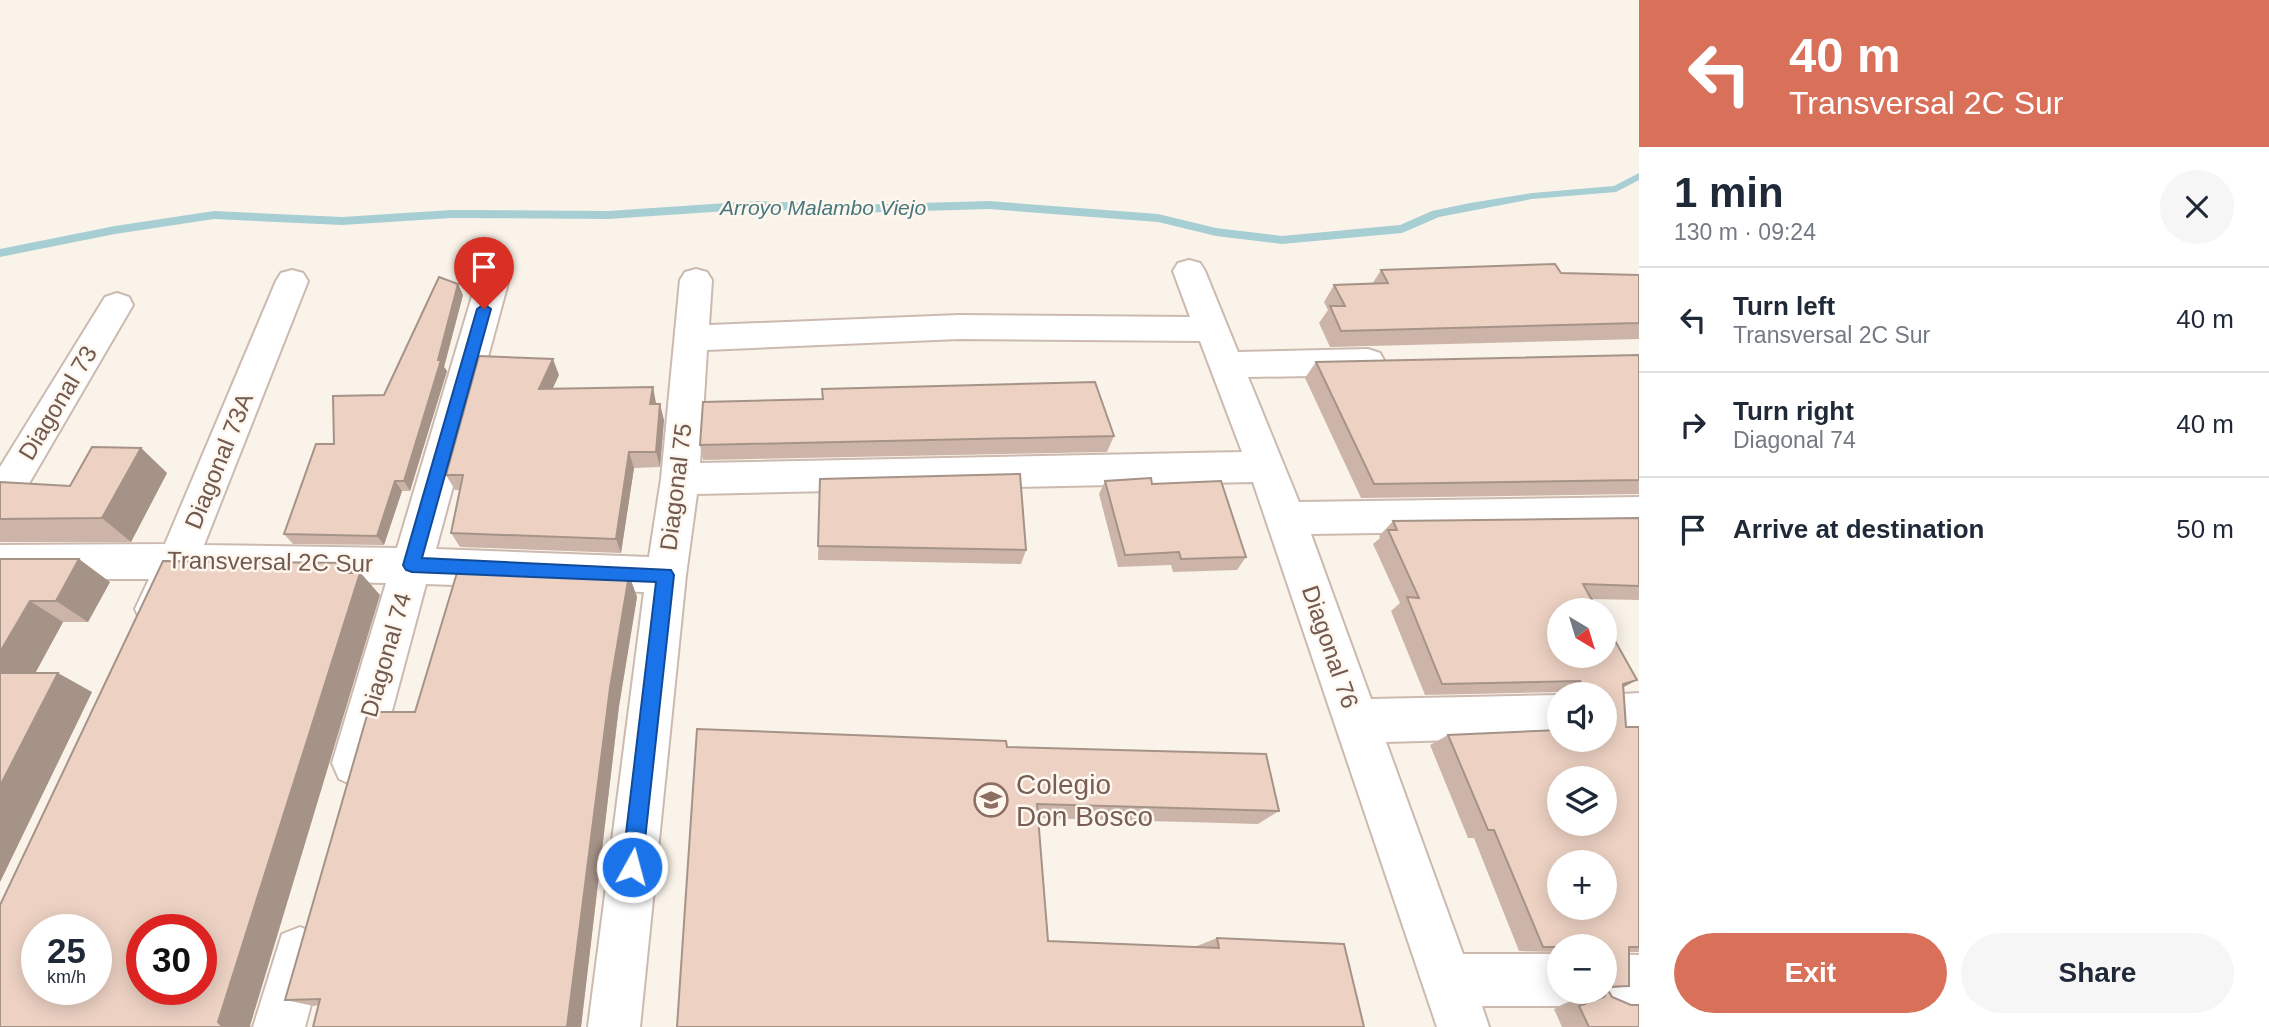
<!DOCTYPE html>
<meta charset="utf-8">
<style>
body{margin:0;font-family:Arial,sans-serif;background:#f6f6f7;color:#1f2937;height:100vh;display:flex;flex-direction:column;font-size:26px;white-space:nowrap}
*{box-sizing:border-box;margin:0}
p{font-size:23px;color:#747a83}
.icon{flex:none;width:38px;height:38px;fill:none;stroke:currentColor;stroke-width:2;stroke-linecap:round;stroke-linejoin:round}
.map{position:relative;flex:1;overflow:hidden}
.sheet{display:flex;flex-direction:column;background:#fff;width:630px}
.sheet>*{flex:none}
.hud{background:#d8705a;color:#fff;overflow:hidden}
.needle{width:46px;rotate:142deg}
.controls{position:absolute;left:1547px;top:598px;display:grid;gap:14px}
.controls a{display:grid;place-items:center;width:70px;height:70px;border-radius:50%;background:#fff;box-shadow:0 4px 18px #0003;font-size:35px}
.speed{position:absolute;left:21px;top:914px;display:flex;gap:14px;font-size:35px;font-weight:700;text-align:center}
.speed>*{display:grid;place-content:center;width:91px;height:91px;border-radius:50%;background:#fff;box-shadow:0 4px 18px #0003;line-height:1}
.speed small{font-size:18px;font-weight:400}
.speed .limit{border:10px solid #d22;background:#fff;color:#111}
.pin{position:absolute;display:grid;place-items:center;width:60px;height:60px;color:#fff;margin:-72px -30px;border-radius:50% 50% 50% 0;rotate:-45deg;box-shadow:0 0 7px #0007}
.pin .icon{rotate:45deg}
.me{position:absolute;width:77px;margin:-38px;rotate:7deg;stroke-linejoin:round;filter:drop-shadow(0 0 5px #0008)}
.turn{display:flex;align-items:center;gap:24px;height:147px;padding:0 35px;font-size:32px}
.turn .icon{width:91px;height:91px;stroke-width:2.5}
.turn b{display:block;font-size:49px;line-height:60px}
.round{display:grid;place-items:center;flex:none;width:74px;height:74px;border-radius:37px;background:#f6f6f7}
.headline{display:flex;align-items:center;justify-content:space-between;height:119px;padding:0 35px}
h1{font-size:42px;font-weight:800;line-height:52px}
.button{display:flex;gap:14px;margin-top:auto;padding:14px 35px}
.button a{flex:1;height:80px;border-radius:42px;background:#d8705a;color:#fff;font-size:28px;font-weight:800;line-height:80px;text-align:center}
.button a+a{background:#f6f6f7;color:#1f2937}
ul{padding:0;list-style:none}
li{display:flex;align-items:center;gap:21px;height:105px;padding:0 35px;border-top:2px solid #e0e1e3}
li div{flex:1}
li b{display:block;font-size:26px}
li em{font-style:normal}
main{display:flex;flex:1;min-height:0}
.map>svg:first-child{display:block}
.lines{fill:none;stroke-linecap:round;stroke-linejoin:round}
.stream{fill:#a6ced3;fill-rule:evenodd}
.minor-casing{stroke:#ccbab0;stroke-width:4}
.minor{fill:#fff;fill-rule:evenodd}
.wall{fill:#ccb5a8}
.shaded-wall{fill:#a69388}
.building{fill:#edd2c3;stroke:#a69388;stroke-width:2;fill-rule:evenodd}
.route{fill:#1a73e8;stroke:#114b97;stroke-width:2}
.labels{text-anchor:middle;stroke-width:5;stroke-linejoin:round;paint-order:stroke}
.far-water-label{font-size:21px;font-style:italic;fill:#47777c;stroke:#fdf7ef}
.street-label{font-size:24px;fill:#725a4f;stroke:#fdf7ef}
.near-education-label{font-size:28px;fill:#785e54;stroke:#fdf7ef;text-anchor:start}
</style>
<main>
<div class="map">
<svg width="1639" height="1027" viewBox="0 0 1639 1027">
<rect width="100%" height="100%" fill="#faf3e9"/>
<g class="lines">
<path class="stream" d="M1639,173v7l-23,12 -84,7 -93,18 -37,16 -120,11 -66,-8 -58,-14 -170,-13 -136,4 -95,-4 -149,10 -156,-1 -110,7 -128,-6 -99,15 -115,23v-8l115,-23 99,-15 128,6 110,-7 156,1 149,-10 95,4 136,-4 170,13 58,14 66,8 118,-11 32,-14 38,-8 62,-10 82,-7z"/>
<defs>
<path id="minor" d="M1189,260l11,3 5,8 33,81 130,-3 12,4 5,9 -5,9 -12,4 -120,2 51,125 340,-5v32l-328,5 60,165 188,-4v42l-173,5 77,212h96v38h21l-3,6 -18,8h-77l7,21h-52l-184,-545 -556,12 -11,81 -46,452h-52l56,-435 -218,-8 -48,179 -7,16 -16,7 -16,-7 -7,-16 54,-180 -196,-4 -19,43 -15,5 -15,-5 -6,-13 14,-30h-149v-34l165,-1 111,-263 5,-8 11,-3 11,3 5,8 -104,264 193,3 79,-265 5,-8 11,-3 11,3 5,8 -72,266 213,8 12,-78 19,-199 5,-8 11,-3 11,3 5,8 -3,45 250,-10 231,2 -17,-46 5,-8zM959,339l241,2 42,111 -542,11 7,-113z
M117,293l12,4 4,8 -120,206 -13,5v-49l105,-170z
M1639,693v42l-34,1v-41h-2z
M300,927l18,7 7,18 -20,75h-52l29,-93z
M1605,954l34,1v52l-34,-1 -18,-8 -3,-6h21z"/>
</defs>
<use href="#minor" class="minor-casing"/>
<use href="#minor" class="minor"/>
</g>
<path class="wall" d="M1381,270l258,5v64l-309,8 -11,-24 9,-13 -4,-8 10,-17 38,-1z
M463,295l-19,72 3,4 -37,120h-8l-18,54 -91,-1 -9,-10 50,-90 50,-49z
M1639,355v139l-278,4 -56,-120 11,-16z
M559,375l-7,14 104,15 8,16 -4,47 -26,1 -13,85 -161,-6 -9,-14 9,-43h-5l-9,-15z
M1114,436l-7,16 -404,8 -3,-15z
M141,448l26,25 -36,69h-131v-60l70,4z
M820,479l206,71 -5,14 -203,-4z
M1105,481l47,3 94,73 -9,13 -64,2 -2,-7 -53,2 -19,-73z
M1639,518v82l-48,-1 46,81 -14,7 3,40h13v225h-10v34l-24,3v-42h-46v5l-40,-1 -45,-113h-6l-38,-93 18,-10 157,5v-45h-44l-2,-3 -134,3 -34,-84 9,-8 -27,-59 7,-6 -1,-2 14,-15z
M0,559l110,23 -22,40h-25l-28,51 57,19 -92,190z
M629,575l8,22 -18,109 -38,321h-268l6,-22 -5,1 -29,-6 130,-288z
M1007,747l272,64 -21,13 -220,-6 10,123 149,6v-1l20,-8 127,6 -667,83z
M1608,990l4,7 19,8 8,22h-77l-8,-18 24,-9 4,-6 23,-2v-1z"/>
<path class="shaded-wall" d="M458,284l5,11 -19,72 3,4 -37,120 -6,-10z
M553,359l6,16 -14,30 -6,-16z
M653,387l3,16 -2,17 -4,-16z
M660,404l4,16 -4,47 -4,-15z
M141,448l26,25 -36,69 -29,-24z
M629,452l5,16 -13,85 -5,-14z
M395,481l7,10 -18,54 -7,-9z
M79,559l31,23 -22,40 -32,-21z
M352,563l28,32 -130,431 1,1h-30l-3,-5z
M629,575l8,22 -18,109 -38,321h-14l43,-339z
M30,601l33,21 -38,70 -25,-13v-27z
M58,673l34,19 -92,190v-96z
M1637,680l-23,12 9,-8z"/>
<path class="building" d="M1555,264l6,9 78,2v48l-298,8 -11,-25h15l-11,-21 54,-2 -7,-13z
M439,277l19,7 -20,76h3l-37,121h-9l-18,55 -93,-2 32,-90h18l-1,-48 51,-1z
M1639,355v125l-265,4 -58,-122z
M479,356l74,3 -14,30 114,-2 -3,17h10l-4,48h-27l-13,87 -165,-6 12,-58h-17z
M1095,382l19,54 -414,9 3,-43 120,-3 -1,-10z
M92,447l49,1 -39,70 -102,1v-37l70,4z
M1020,474l6,76 -208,-4 2,-67z
M1151,478l1,6 69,-3 25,76 -65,2 -2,-7 -54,3 -20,-74z
M1639,518v68l-56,-2 15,27h-39v45h46v-33l32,57 -14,4 3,43h13v220h-10v39l-24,1v-40h-62l-49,-117h-6l-40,-95 111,-5v10h46v-45h-22v-11l-3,-3 -138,3 -35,-87 12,1 -31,-68h9l-4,-9zM1559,779h46v45h-46zM1559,863h46v45h-46z
M0,559h79l-23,42h-26l-30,51z
M163,561l189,2 -3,10h11l-142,449 4,4 -1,1h-221v-122zM37,929h59v60h-59zM142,929h59v60h-59z
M459,566l170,9 -19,113 -43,339h-254l7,-28 -35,1 83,-288h47z
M0,673h58l-58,113z
M697,729l309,12 1,6 259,7 13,57 -242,-7 11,137 171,7 -2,-10 127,6 20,83h-687z
M1608,990l4,7 19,8h8v22h-50l-10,-21 25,-9z"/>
<path class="route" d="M484,304l7,5 -69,249 249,12 3,5 -32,292 -3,8 -7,2 -7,-2 -3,-8 34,-285 -244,-10 -6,-2 -3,-5 74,-256z"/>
<defs>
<symbol id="school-ring" viewBox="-11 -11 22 22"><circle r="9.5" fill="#fdf7ef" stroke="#8d6e63" stroke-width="1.5"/><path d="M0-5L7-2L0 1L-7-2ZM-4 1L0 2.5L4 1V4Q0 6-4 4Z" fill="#8d6e63"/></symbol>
</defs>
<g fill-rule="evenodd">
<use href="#school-ring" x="972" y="781" width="38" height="38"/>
</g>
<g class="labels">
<g class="far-water-label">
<text x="823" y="215">Arroyo Malambo Viejo</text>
</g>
<g class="street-label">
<text transform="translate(58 403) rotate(-59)" y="8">Diagonal 73</text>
<text transform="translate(219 461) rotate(-68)" y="8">Diagonal 73A</text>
<text transform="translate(676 487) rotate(-83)" y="8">Diagonal 75</text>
<text transform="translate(270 562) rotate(1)" y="8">Transversal 2C Sur</text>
<text transform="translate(1330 647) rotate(71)" y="8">Diagonal 76</text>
<text transform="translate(386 655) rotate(-74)" y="8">Diagonal 74</text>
</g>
<g class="near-education-label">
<text x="1016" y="794">Colegio<tspan x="1016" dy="32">Don Bosco</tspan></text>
</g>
</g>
</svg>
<div class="controls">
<a><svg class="needle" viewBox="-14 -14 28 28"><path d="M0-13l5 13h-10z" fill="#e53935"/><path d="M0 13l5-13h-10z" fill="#747a83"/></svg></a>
<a><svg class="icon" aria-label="sound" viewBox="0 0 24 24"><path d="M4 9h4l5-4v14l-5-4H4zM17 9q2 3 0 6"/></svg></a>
<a><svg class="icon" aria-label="layers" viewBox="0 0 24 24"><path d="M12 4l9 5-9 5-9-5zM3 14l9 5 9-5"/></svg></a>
<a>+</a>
<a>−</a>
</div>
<div class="speed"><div>25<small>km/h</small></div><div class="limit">30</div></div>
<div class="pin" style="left:484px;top:309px;background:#d93025"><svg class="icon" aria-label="arrive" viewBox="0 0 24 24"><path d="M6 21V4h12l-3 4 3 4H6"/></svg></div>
<svg class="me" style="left:632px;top:867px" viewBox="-20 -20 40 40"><circle r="17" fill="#1a73e8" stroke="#fff" stroke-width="3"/><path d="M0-11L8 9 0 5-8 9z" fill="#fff"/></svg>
</div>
<section class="sheet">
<div class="hud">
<div class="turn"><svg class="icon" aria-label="left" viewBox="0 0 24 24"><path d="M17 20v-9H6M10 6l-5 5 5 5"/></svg><div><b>40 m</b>Transversal 2C Sur</div></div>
</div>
<div class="headline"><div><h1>1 min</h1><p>130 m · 09:24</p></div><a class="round"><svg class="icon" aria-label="close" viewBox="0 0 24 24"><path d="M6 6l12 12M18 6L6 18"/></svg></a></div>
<ul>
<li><svg class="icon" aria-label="left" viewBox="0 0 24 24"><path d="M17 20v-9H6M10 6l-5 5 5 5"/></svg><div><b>Turn left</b><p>Transversal 2C Sur</p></div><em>40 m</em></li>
<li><svg class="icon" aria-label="right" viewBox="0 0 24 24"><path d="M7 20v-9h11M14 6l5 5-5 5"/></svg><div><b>Turn right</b><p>Diagonal 74</p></div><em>40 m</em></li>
<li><svg class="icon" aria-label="arrive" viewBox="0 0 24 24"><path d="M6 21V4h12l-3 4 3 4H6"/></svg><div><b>Arrive at destination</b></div><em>50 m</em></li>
</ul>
<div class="button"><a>Exit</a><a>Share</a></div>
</section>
</main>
